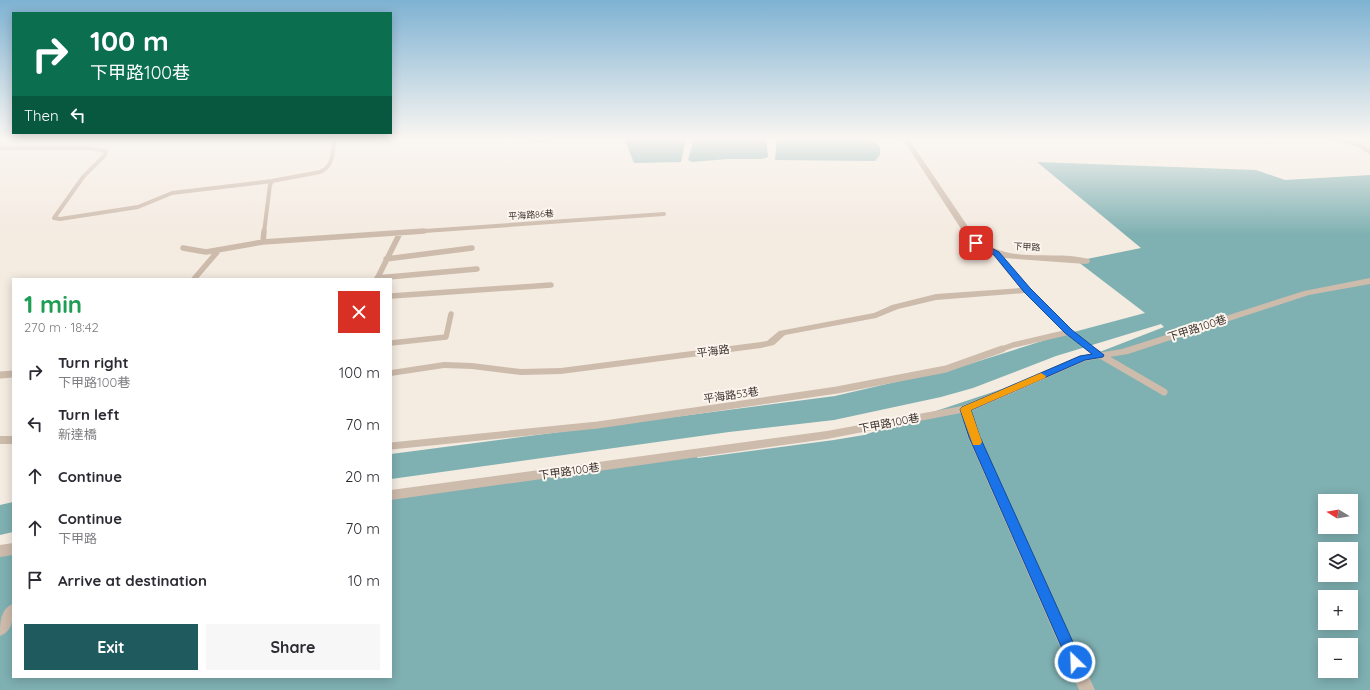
<!DOCTYPE html>
<meta charset="utf-8">
<style>
body{margin:0;font-family:Quicksand,"Noto Sans TC",sans-serif;background:#f7f7f7;color:#2b2b33;height:100vh;display:flex;flex-direction:column;font-size:15px;white-space:nowrap}
*{box-sizing:border-box;margin:0}
p{font-size:13px;color:#7c7c81}
.icon{flex:none;width:22px;height:22px;fill:none;stroke:currentColor;stroke-width:2;stroke-linecap:round;stroke-linejoin:round}
.map{position:relative;flex:1;overflow:hidden}
.panel{position:absolute;left:12px;top:278px;width:380px;height:400px;display:flex;flex-direction:column;background:#fff;border-radius:0px;box-shadow:0 2px 10px #0003}
.panel>*{flex:none}
.guide{position:absolute;left:12px;top:12px;width:380px;height:122px;border-radius:0px;box-shadow:0 2px 10px #0003;background:#0b6e4f;color:#fff;overflow:hidden}
.needle{width:26px;rotate:281deg}
.controls{position:absolute;left:1318px;top:494px;display:grid;gap:8px}
.controls a{display:grid;place-items:center;width:40px;height:40px;border-radius:0px;background:#fff;box-shadow:0 2px 10px #0003;font-size:20px}
.pin{position:absolute;display:grid;place-items:center;width:34px;height:34px;color:#fff;margin:-17px;border-radius:8px;box-shadow:0 2px 6px #0006}
.me{position:absolute;width:44px;margin:-22px;rotate:336deg;stroke-linejoin:round;filter:drop-shadow(0 0 3px #0008)}
.turn{display:flex;align-items:center;gap:14px;height:84px;padding:0 12px;font-size:18px}
.turn .icon{width:52px;height:52px;stroke-width:2.5}
.turn b{display:block;font-size:28px;line-height:34px}
.then{display:flex;align-items:center;height:38px;padding:0 12px;background:#0003;gap:8px;font-size:15px}
.round{display:grid;place-items:center;flex:none;width:42px;height:42px;border-radius:0px;background:#f7f7f7}
.headline{display:flex;align-items:center;justify-content:space-between;height:68px;padding:0 12px}
h1{font-size:24px;font-weight:800;line-height:30px;color:#1e9e55}
.primary-button{display:flex;gap:8px;margin-top:auto;padding:8px 12px}
.primary-button a{flex:1;height:46px;border-radius:0px;background:#1f5a5e;color:#fff;font-size:16px;font-weight:800;line-height:46px;text-align:center}
.primary-button a+a{background:#f7f7f7;color:#2b2b33}
ul{padding:0;list-style:none}
li{display:flex;align-items:center;gap:12px;height:52px;padding:0 12px}
li div{flex:1}
li b{display:block;font-size:15px}
li em{font-style:normal}
.map>svg:first-child{display:block}
.water{fill:#7fb0b2;fill-rule:evenodd}
.lines{fill:none;stroke-linecap:round;stroke-linejoin:round}
.service-far2{stroke:#cdbbac;stroke-width:4}
.service-far1{stroke:#cdbbac;stroke-width:5.5}
.service{stroke:#cdbbac;stroke-width:7}
.minor{fill:#cdbbac;fill-rule:evenodd}
.route{fill:#1a73e8;stroke:#114b97}
.slow{fill:#f59e0b}
.labels{text-anchor:middle;stroke-width:4;stroke-linejoin:round;paint-order:stroke}
.far-street-label{font-size:9px;fill:#3b302b;stroke:#fbf5ee}
.street-label{font-size:11px;fill:#3b302b;stroke:#fbf5ee}
</style>
<div class="map">
<svg width="1370" height="690" viewBox="0 0 1370 690">
<rect width="100%" height="100%" fill="#f4ebe1"/>
<path class="water" d="M624,138h62l-5,24 -47,1z
M694,138h72l2,19 -6,2h-34l-36,3 -4,-2z
M777,138h87l12,4 4,6v7l-5,6 -100,-1z
M1037,162l219,8 29,10 85,-5v515h-1370v-139l13,-2v128h378v-180l304,-41 3,2 136,-18 30,-5 153,-51 147,-57 -3,-3 -105,32 -83,32 -32,9 -107,23 -105,12 -338,47v-25l444,-58 125,-29 95,-30 90,-24 -68,-52 64,-13zM1325,501h26v26h-26zM1325,549h26v26h-26zM1325,597h26v26h-26zM1325,645h26v26h-26z
M13,502v30l-13,3v-30z"/>
<g class="lines">
<path class="service-far2" d="M1336,138l23,7 11,7
M537,141l14,-3
M0,148h89l17,3 -1,4 -22,22 -29,41 6,1 78,-12 34,-14 100,-12 48,-9c14,-6 13,-21 14,-34
M264,232l6,-47 2,-4
M410,232l254,-18"/>
<path class="service-far1" d="M263,242l1,-11
M183,248l23,4 57,-10 161,-11
M386,259l86,-11
M377,278l100,-9
M194,279l24,-28
M377,279l23,-46
M391,296l160,-11
M1072,335l19,15
M391,343l55,-6 5,-23
M999,350l14,-5 56,-13"/>
<path class="service" d="M1090,349l74,43
M0,375l13,-1
M391,446l207,-21 239,-35 109,-21 56,-20"/>
<path class="minor" d="M902,138h6l65,96c34,33 76,15 116,25l1,2 -1,2 -3,1 -82,-6 26,30 47,47 -2,2h-6l-44,-44 -89,7 -38,9 -22,9 -91,17 -11,10 -13,3 -200,26 -40,1 -49,-6 -28,-1 -53,8v-6l53,-8 28,1 49,6 40,-1 200,-26 6,-1 12,-10 95,-18 18,-8 44,-11 84,-6 -27,-33 -11,-5 -15,-12z
M1370,278v6l-61,11 -181,59 -43,7 -114,50 9,26 115,253h-16l-111,-253 -7,-24 -134,26 -436,61v-10l436,-59 135,-25 117,-50 43,-7 182,-58z
M0,436h13v8h-13z
M13,543v12l-13,2v-12z
M13,604c0,12 1,27 -13,32 0,-13 0,-27 13,-32z"/>
</g>
<linearGradient id="sky" x2="0" y2="1"><stop stop-color="#7eb2d2"/><stop offset="0.59" stop-color="#faf6f2"/><stop offset="1" stop-color="#faf6f2" stop-opacity="0"/></linearGradient>
<rect width="1370" height="235" fill="url(#sky)"/>
<path class="route" d="M973,241h5l21,11 31,36 42,42 32,25 -1,2 -18,3 -114,50 9,27 102,225 -2,5 -5,2 -5,-2 -2,-5 -99,-225 -9,-28 2,-2 118,-51 12,-2 -27,-21 -41,-41 -30,-37 -21,-10z"/>
<path class="slow" d="M1041,373l5,3 -1,2 -74,32 11,32 -2,3h-7l-13,-36 2,-2z"/>
<g class="labels">
<g class="far-street-label">
<text transform="translate(531 215) rotate(-4)" y="3">平海路86巷</text>
<text transform="translate(1027 247) rotate(3)" y="3">下甲路</text>
</g>
<g class="street-label">
<text transform="translate(1197 328) rotate(-18)" y="4">下甲路100巷</text>
<text transform="translate(713 351) rotate(-7)" y="4">平海路</text>
<text transform="translate(731 395) rotate(-8)" y="4">平海路53巷</text>
<text transform="translate(889 423) rotate(-11)" y="4">下甲路100巷</text>
<text transform="translate(569 471) rotate(-8)" y="4">下甲路100巷</text>
</g>
</g>
</svg>
<div class="controls">
<a><svg class="needle" viewBox="-14 -14 28 28"><path d="M0-13l5 13h-10z" fill="#e53935"/><path d="M0 13l5-13h-10z" fill="#7c7c81"/></svg></a>
<a><svg class="icon" aria-label="layers" viewBox="0 0 24 24"><path d="M12 4l9 5-9 5-9-5zM3 14l9 5 9-5"/></svg></a>
<a>+</a>
<a>−</a>
</div>
<div class="pin" style="left:976px;top:243px;background:#d93025"><svg class="icon" aria-label="arrive" viewBox="0 0 24 24"><path d="M6 21V4h12l-3 4 3 4H6"/></svg></div>
<svg class="me" style="left:1075px;top:662px" viewBox="-20 -20 40 40"><circle r="17" fill="#1a73e8" stroke="#fff" stroke-width="3"/><path d="M0-11L8 9 0 5-8 9z" fill="#fff"/></svg>
<div class="guide">
<div class="turn"><svg class="icon" aria-label="right" viewBox="0 0 24 24"><path d="M7 20v-9h11M14 6l5 5-5 5"/></svg><div><b>100 m</b>下甲路100巷</div></div>
<div class="then">Then<svg class="icon" aria-label="left" viewBox="0 0 24 24"><path d="M17 20v-9H6M10 6l-5 5 5 5"/></svg></div>
</div>
<section class="panel">
<div class="headline"><div><h1>1 min</h1><p>270 m · 18:42</p></div><a class="round" style="background:#d93025;color:#fff"><svg class="icon" aria-label="close" viewBox="0 0 24 24"><path d="M6 6l12 12M18 6L6 18"/></svg></a></div>
<ul>
<li><svg class="icon" aria-label="right" viewBox="0 0 24 24"><path d="M7 20v-9h11M14 6l5 5-5 5"/></svg><div><b>Turn right</b><p>下甲路100巷</p></div><em>100 m</em></li>
<li><svg class="icon" aria-label="left" viewBox="0 0 24 24"><path d="M17 20v-9H6M10 6l-5 5 5 5"/></svg><div><b>Turn left</b><p>新達橋</p></div><em>70 m</em></li>
<li><svg class="icon" aria-label="ahead" viewBox="0 0 24 24"><path d="M12 20V5M6 11l6-6 6 6"/></svg><div><b>Continue</b></div><em>20 m</em></li>
<li><svg class="icon" aria-label="ahead" viewBox="0 0 24 24"><path d="M12 20V5M6 11l6-6 6 6"/></svg><div><b>Continue</b><p>下甲路</p></div><em>70 m</em></li>
<li><svg class="icon" aria-label="arrive" viewBox="0 0 24 24"><path d="M6 21V4h12l-3 4 3 4H6"/></svg><div><b>Arrive at destination</b></div><em>10 m</em></li>
</ul>
<div class="primary-button"><a>Exit</a><a>Share</a></div>
</section>
</div>
